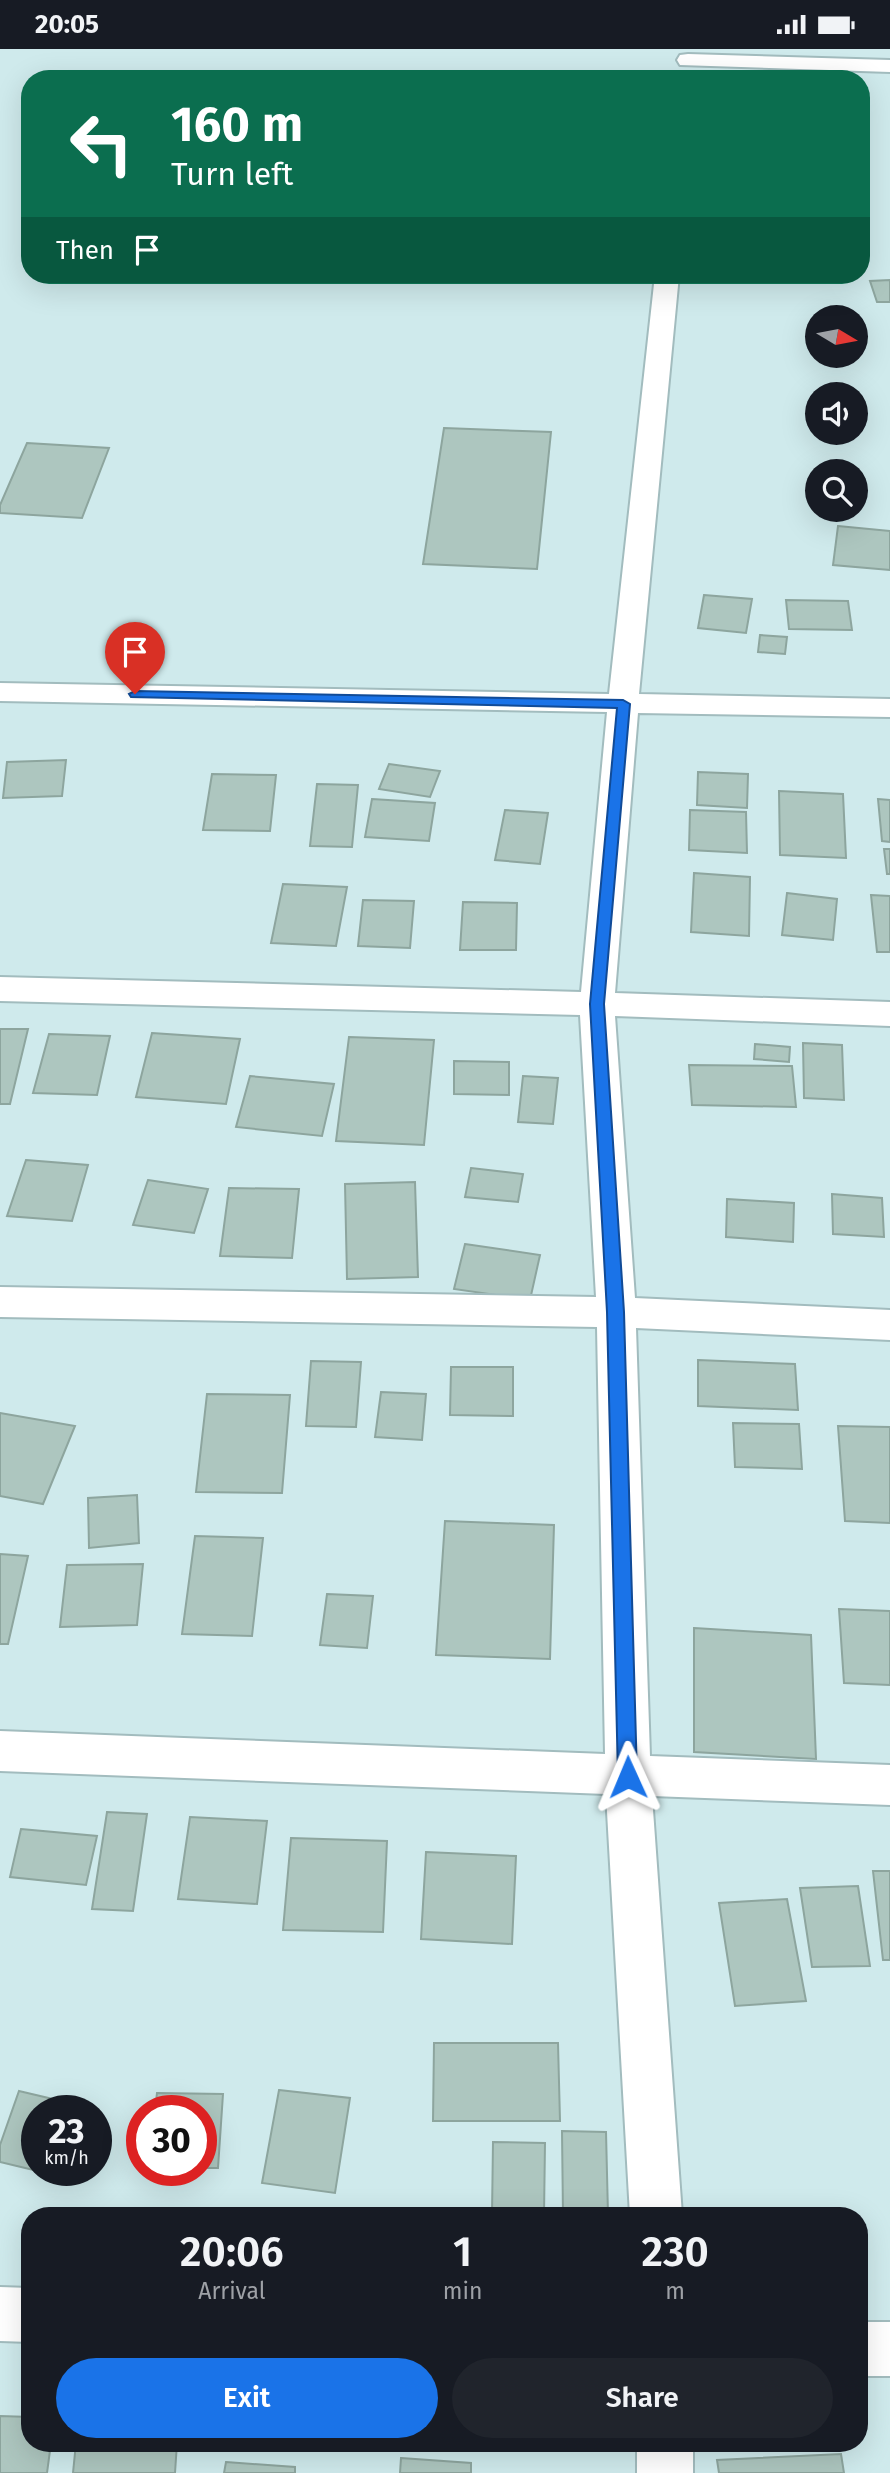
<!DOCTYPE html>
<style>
body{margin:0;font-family:"Fira Sans",sans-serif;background:#20242c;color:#f1f3f6;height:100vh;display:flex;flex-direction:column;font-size:26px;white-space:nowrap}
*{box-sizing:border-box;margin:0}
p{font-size:23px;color:#9ea1a6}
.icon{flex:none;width:38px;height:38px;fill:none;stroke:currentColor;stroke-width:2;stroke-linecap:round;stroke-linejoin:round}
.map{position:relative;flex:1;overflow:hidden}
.drawer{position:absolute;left:21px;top:2158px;width:847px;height:245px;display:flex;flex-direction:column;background:#171b24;border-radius:28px;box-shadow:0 7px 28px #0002}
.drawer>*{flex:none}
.top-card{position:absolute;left:21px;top:21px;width:849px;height:214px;border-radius:28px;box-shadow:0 7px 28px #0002;background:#0b6e4f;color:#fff;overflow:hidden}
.needle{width:46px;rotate:100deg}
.controls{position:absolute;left:805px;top:256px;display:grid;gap:14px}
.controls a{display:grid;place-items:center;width:63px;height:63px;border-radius:50%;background:#171b24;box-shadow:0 7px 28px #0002;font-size:35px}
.speed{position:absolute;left:21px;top:2046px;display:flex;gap:14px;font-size:35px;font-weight:700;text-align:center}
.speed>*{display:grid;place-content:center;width:91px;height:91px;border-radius:50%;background:#171b24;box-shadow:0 7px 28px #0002;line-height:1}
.speed small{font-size:18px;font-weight:400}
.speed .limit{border:10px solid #d22;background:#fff;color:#111}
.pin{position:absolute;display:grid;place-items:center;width:60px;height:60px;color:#fff;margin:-72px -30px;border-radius:50% 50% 50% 0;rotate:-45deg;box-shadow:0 0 7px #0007}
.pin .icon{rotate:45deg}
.me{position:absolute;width:77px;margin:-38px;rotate:359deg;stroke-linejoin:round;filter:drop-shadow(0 0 5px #0008)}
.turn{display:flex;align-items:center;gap:24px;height:147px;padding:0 35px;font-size:32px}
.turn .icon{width:91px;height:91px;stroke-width:2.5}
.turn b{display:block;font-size:49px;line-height:60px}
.then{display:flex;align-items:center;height:66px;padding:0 35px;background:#0003;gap:14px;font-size:26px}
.eta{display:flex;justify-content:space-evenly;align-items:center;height:119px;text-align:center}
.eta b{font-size:42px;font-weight:600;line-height:49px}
.button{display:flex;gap:14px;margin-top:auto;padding:14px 35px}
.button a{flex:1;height:80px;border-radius:42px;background:#1a73e8;color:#fff;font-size:28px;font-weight:600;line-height:80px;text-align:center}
.button a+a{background:#20242c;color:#f1f3f6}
.status{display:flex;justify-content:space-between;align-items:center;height:49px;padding:0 35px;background:#171b24;direction:ltr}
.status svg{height:19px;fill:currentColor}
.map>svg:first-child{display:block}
.building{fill:#adc6bf;stroke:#8da59e;stroke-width:2}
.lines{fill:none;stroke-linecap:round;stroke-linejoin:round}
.minor-casing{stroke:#a2bcbe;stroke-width:4}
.minor{fill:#fff;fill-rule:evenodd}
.route{fill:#1a73e8;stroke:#114b97;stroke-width:2}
</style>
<div class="status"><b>20:05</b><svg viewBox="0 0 49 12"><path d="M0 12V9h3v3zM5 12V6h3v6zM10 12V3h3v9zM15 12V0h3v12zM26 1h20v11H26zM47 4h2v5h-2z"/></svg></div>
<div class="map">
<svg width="890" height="2424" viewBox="0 0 890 2424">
<rect width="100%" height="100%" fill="#cfeaec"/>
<path class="building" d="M737,22h31l1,8h-32z
M890,231v22h-13l-7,-21z
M444,379l107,4 -14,137 -114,-5z
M27,394l82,5 -27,70 -82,-5v-8z
M838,477l52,5v39l-57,-5z
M704,546l48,4 -6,34 -48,-5z
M786,551l62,1 4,29 -63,-1z
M760,586l27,2 -2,17 -27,-2z
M66,711l-4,36 -59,2 4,-36z
M389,715l51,7 -10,26 -51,-8z
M698,723l50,2 -1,34 -50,-3z
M212,725l64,1 -6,56 -67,-1z
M317,735l41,1 -6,62 -42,-1z
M779,742l64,3 3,64 -66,-3z
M372,750l63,4 -6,38 -64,-4z
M878,750l12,1v42l-8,-1z
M505,761l43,3 -8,51 -45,-4z
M690,761l56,2 1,41 -58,-3z
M884,800h6v25h-3z
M694,824l56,4 -1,59 -58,-4z
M283,835l64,3 -11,59 -65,-3z
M787,844l50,6 -4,41 -51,-5z
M871,846l19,1v56h-13z
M363,851l51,1 -4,47 -52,-2z
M463,853l54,1 -1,47h-56z
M0,980h28l-18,75h-10z
M152,984l88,6 -14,65 -90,-7z
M49,985l61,2 -13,59 -64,-2z
M349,988l85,3 -10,105 -88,-4z
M803,994l39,2 2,55 -40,-2z
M755,995l35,3 -1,15 -35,-3z
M454,1012l55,1v33l-55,-1z
M689,1016l103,1 4,41 -104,-2z
M250,1027l84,8 -12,52 -86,-9z
M523,1027l35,2 -5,46 -35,-2z
M26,1111l62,5 -16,56 -65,-5z
M471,1119l52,6 -5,28 -53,-5z
M148,1131l60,9 -14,44 -61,-8z
M415,1133l3,95 -71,2 -2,-95z
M229,1139l70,1 -7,69 -72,-2z
M832,1145l50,4 2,39 -51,-3z
M727,1150l67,4 -1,39 -67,-5z
M465,1195l75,11 -10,45 -76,-11z
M698,1311l97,4 3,46 -100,-4z
M311,1312l50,1 -5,65 -50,-1z
M451,1318h62v49l-63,-1z
M381,1343l45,2 -4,46 -47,-3z
M207,1345l83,1 -8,98 -86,-1z
M0,1364l75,13 -32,78 -43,-8z
M733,1374l66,1 3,45 -67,-2z
M838,1377l52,1v96l-45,-2z
M137,1446l2,48 -50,5 -1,-50z
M445,1472l109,4 -4,134 -114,-4z
M195,1487l68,2 -11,98 -70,-2z
M0,1505l28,2 -20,88h-8z
M143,1515l-6,61 -77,2 7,-62z
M327,1545l46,2 -6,52 -47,-3z
M839,1560l51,2v74l-46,-2z
M694,1579l117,7 5,124 -122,-7z
M107,1763l40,2 -14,97 -41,-2z
M190,1768l77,4 -10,83 -79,-5z
M21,1780l76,7 -11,49 -76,-8z
M291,1789l96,3 -4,91 -100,-2z
M426,1803l90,4 -4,88 -91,-5z
M873,1822h17v89h-7z
M858,1837l12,80 -58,1 -12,-79z
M787,1850l19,102 -71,5 -16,-103z
M434,1994h124l2,78h-127z
M279,2041l71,8 -15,95 -73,-10z
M19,2042l72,17 -1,3h-53v59h33l-3,8 -67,-16v-17z
M157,2044l66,1 -5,74h-17v-57h-46z
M562,2082l44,1 2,83h-45z
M493,2093l52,1 -1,72h-52z
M0,2367l30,1v26h21l-4,30h-47z
M76,2394h101l-2,30h-102z
M841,2405l3,19h-125l-2,-13z
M401,2409l70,5v10h-71z
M226,2413l69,5v6h-71z"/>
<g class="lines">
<defs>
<path id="minor" d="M688,5l202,6v12l-210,-7 -3,-5 3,-5z
M655,226h24l-40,419 251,5v18l-252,-4 -23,280 275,9v24l-275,-10 20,282 255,12v30l-254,-12 14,428 240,9v40l-238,-9 30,419h-52l-24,-421 -606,-23v-40l605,23 -8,-427 -597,-10v-30l596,10 -16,-282 -580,-14v-24l581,15 26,-280 -607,-11v-18l609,11z
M0,2238l30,1v54l-30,-1z
M859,2273h31v54h-31z
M637,2394h56v30h-56z"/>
</defs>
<use href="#minor" class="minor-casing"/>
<use href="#minor" class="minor"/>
</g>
<path class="route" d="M135,642l488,9 7,4 -26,300 20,308 13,465 -2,6 -7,3 -7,-3 -3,-6 -11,-465 -17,-308 27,-296 -486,-11 -2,-3z"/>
</svg>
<div class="controls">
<a><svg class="needle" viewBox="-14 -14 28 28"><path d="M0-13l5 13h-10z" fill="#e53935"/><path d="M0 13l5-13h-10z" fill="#9ea1a6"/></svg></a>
<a><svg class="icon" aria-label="sound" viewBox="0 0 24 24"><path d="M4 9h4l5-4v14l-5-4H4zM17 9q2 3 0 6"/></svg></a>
<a><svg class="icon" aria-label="search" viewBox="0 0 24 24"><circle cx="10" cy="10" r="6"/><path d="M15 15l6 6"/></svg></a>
</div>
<div class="speed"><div>23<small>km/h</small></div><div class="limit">30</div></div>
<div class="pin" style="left:135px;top:645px;background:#d93025"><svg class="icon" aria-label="arrive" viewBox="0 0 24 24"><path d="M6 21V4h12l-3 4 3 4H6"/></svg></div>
<svg class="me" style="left:628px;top:1728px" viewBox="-20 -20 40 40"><path d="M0-17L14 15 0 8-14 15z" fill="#1a73e8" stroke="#fff" stroke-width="4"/></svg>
<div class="top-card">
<div class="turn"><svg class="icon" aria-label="left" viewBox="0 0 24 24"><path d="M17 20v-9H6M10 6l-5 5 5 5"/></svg><div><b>160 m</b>Turn left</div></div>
<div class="then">Then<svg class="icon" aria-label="arrive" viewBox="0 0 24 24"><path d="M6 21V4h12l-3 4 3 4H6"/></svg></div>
</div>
<section class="drawer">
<div class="eta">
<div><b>20:06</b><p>Arrival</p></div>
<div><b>1</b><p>min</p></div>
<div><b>230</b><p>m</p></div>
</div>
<div class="button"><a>Exit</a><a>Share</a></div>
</section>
</div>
